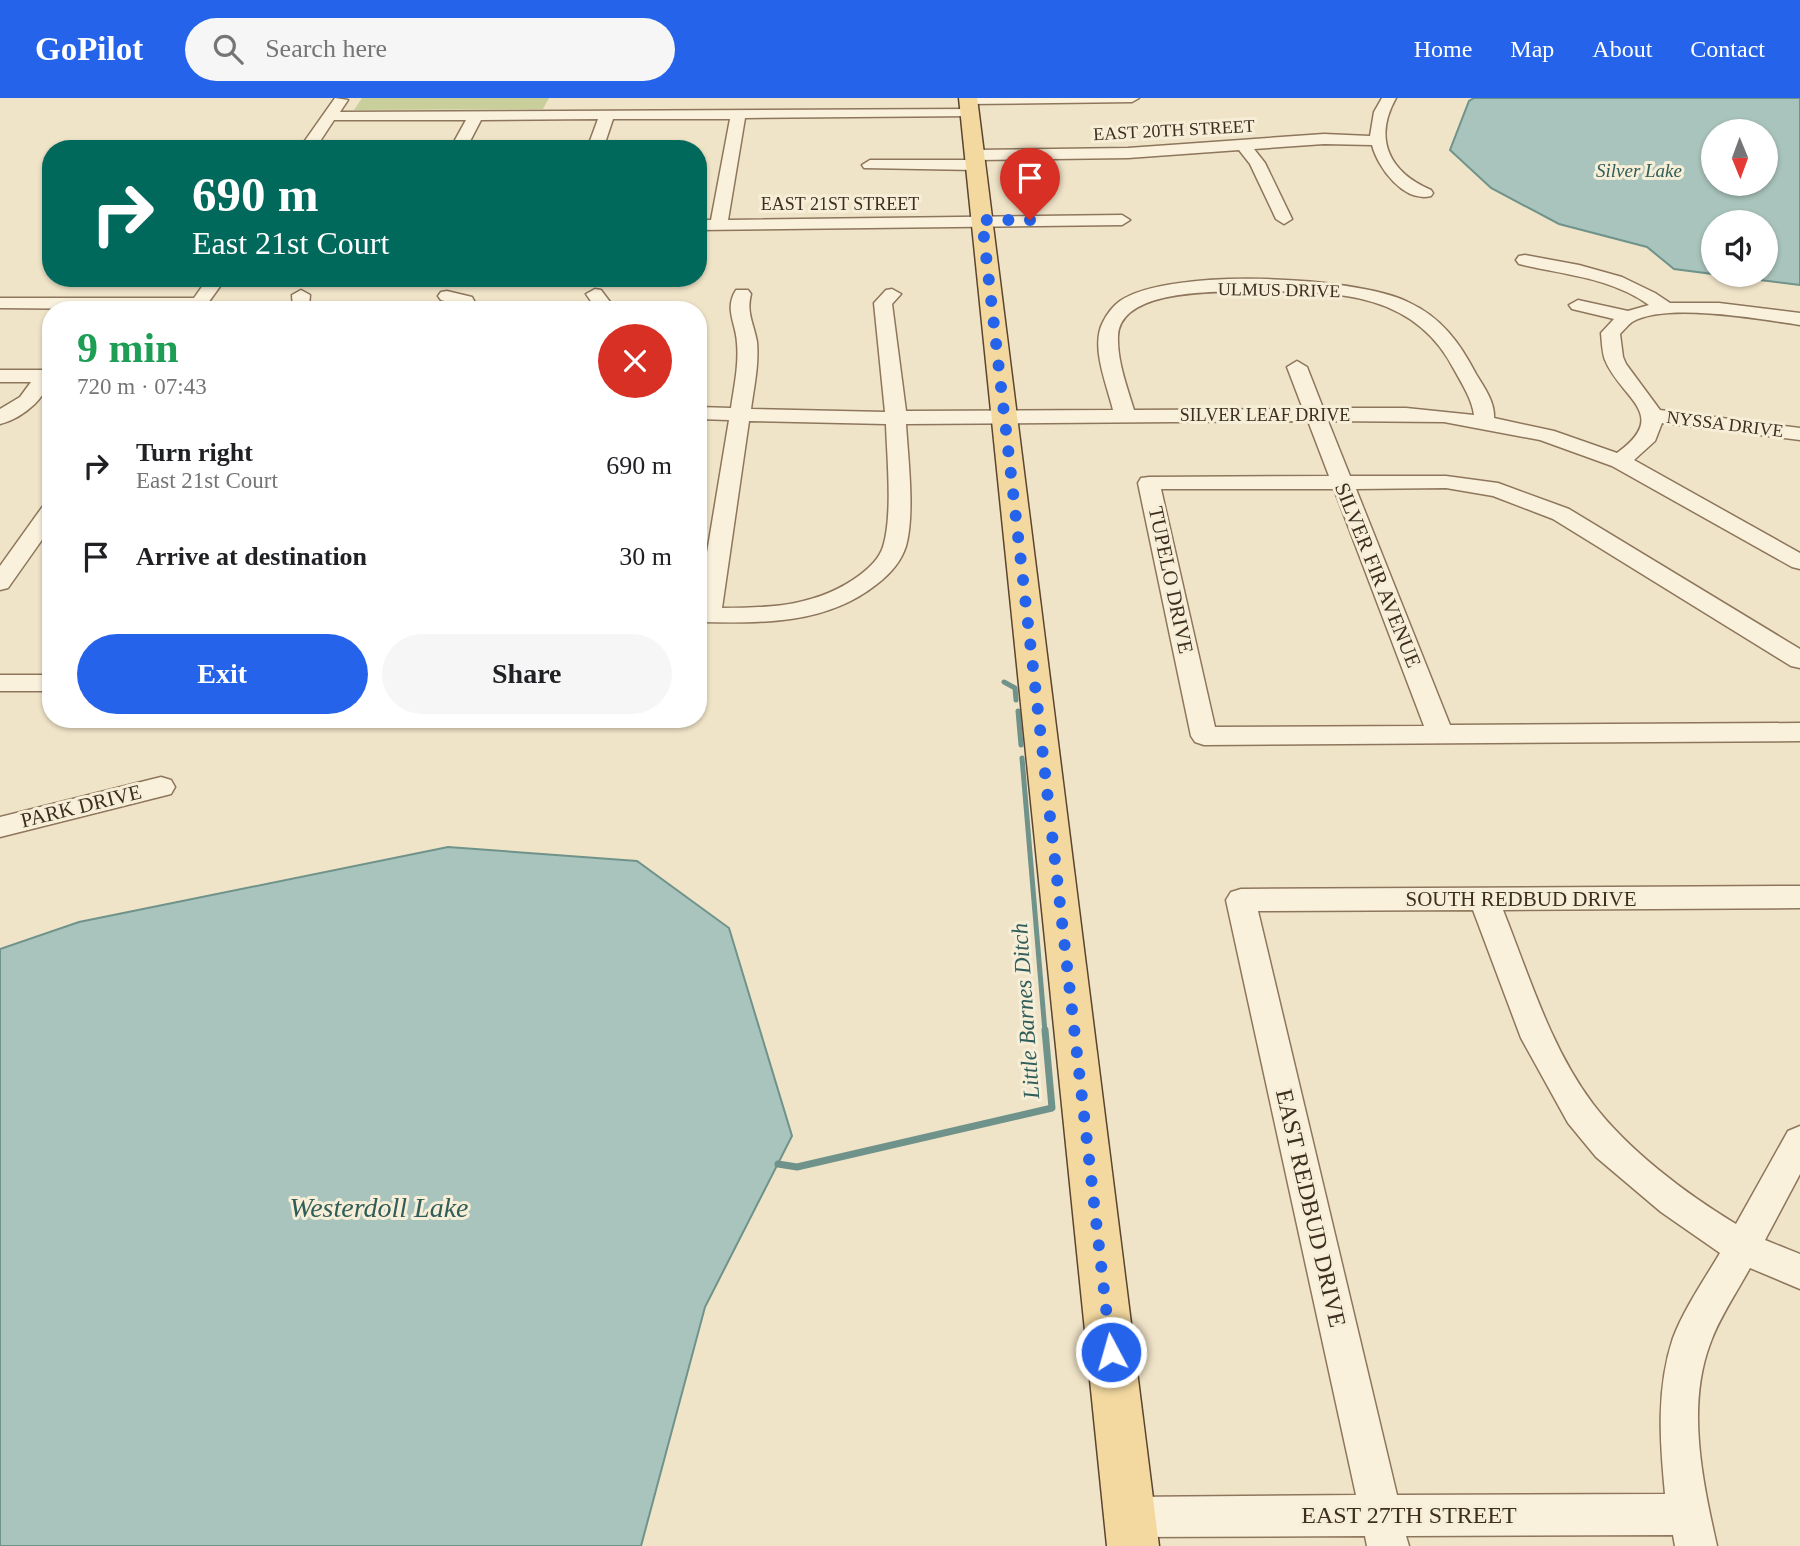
<!DOCTYPE html>
<meta charset="utf-8">
<style>
body{margin:0;font-family:Georgia,serif;background:#f6f6f6;color:#202124;height:100vh;display:flex;flex-direction:column;font-size:26px;white-space:nowrap}
*{box-sizing:border-box;margin:0}
p{font-size:23px;color:#757577}
.icon{flex:none;width:38px;height:38px;fill:none;stroke:currentColor;stroke-width:2;stroke-linecap:round;stroke-linejoin:round}
.map{position:relative;flex:1;overflow:hidden}
.sheet{position:absolute;left:42px;top:203px;width:665px;height:427px;display:flex;flex-direction:column;background:#fff;border-radius:28px;box-shadow:0 2px 5px #0004}
.sheet>*{flex:none}
.top-card{position:absolute;left:42px;top:42px;width:665px;height:147px;border-radius:28px;box-shadow:0 2px 5px #0004;background:#00695c;color:#fff;overflow:hidden}
.needle{width:46px;rotate:179deg}
.buttons{position:absolute;left:1701px;top:21px;display:grid;gap:14px}
.buttons a{display:grid;place-items:center;width:77px;height:77px;border-radius:50%;background:#fff;box-shadow:0 2px 5px #0004;font-size:35px}
.pin{position:absolute;display:grid;place-items:center;width:60px;height:60px;color:#fff;margin:-72px -30px;border-radius:50% 50% 50% 0;rotate:-45deg;box-shadow:0 0 7px #0007}
.pin .icon{rotate:45deg}
.me{position:absolute;width:77px;margin:-38px;rotate:354deg;stroke-linejoin:round;filter:drop-shadow(0 0 5px #0008)}
.turn{display:flex;align-items:center;gap:24px;height:147px;padding:0 35px;font-size:32px}
.turn .icon{width:91px;height:91px;stroke-width:2.5}
.turn b{display:block;font-size:49px;line-height:60px}
.round{display:grid;place-items:center;flex:none;width:74px;height:74px;border-radius:37px;background:#f6f6f6}
.headline{display:flex;align-items:center;justify-content:space-between;height:119px;padding:0 35px}
h1{font-size:42px;font-weight:700;line-height:52px;color:#1e9e55}
.primary-button{display:flex;gap:14px;margin-top:auto;padding:14px 35px}
.primary-button a{flex:1;height:80px;border-radius:42px;background:#2563eb;color:#fff;font-size:28px;font-weight:700;line-height:80px;text-align:center}
.primary-button a+a{background:#f6f6f6;color:#202124}
ul{padding:0;list-style:none}
li{display:flex;align-items:center;gap:21px;height:91px;padding:0 35px}
li div{flex:1}
li b{display:block;font-size:26px}
li em{font-style:normal}
header{display:flex;align-items:center;gap:42px;box-sizing:border-box;height:98px;padding:0 35px;background:#2563eb;color:#fff}
header strong{font-size:33px}
nav{display:flex;gap:38px;margin-inline-start:auto;font-size:24px}
.search{width:490px;height:63px;background:#f6f6f6;display:flex;align-items:center;gap:18px;box-sizing:border-box;padding:0 24px;border-radius:38px;color:#757577;font-size:26px}
.map>svg:first-child{display:block}
.green{fill:#c9cf9b}
.water{fill:#a9c4bc;stroke:#6f938a;stroke-width:2;fill-rule:evenodd}
.lines{fill:none;stroke-linecap:round;stroke-linejoin:round}
.stream-far1{stroke:#6f938a;stroke-width:5}
.stream{stroke:#6f938a;stroke-width:7}
.minor-casing{stroke:#8d765c;stroke-width:3}
.major-casing{stroke:#5b4430;stroke-width:3}
.minor{fill:#faf1dc;fill-rule:evenodd}
.major{fill:#f3d9a0;fill-rule:evenodd}
.route{stroke:#2563eb;stroke-width:12;stroke-dasharray:0 21.6}
.labels{text-anchor:middle;stroke-width:6;stroke-linejoin:round;paint-order:stroke}
.far-street-label{font-size:18px;fill:#3d2e20;stroke:#f7eed8}
.far-water-label{font-size:19px;font-style:italic;fill:#2f5d5a;stroke:#f7eed8}
.street-label{font-size:21px;fill:#3d2e20;stroke:#f7eed8}
.water-label{font-size:23px;font-style:italic;fill:#2f5d5a;stroke:#f7eed8}
.near-street-label{font-size:24px;fill:#3d2e20;stroke:#f7eed8}
.near-water-label{font-size:28px;font-style:italic;fill:#2f5d5a;stroke:#f7eed8}
</style>
<header>
<strong>GoPilot</strong>
<div class="search"><svg class="icon" aria-label="search" viewBox="0 0 24 24"><circle cx="10" cy="10" r="6"/><path d="M15 15l6 6"/></svg>Search here</div>
<nav><a>Home</a><a>Map</a><a>About</a><a>Contact</a></nav>
</header>
<div class="map">
<svg width="1800" height="1448" viewBox="0 0 1800 1448">
<rect width="100%" height="100%" fill="#f0e4c8"/>
<path class="green" d="M362,0h187l-6,11 -189,1z"/>
<path class="water" d="M1474,0h326v187l-81,-10h47v-53h-53v52l-39,-5 -27,-22 -88,-23 -68,-36 -41,-38 19,-49zM1713,33h53v53h-53z
M448,749l189,14 92,67 63,208 -87,171 -64,239h-641v-597l79,-27z"/>
<g class="lines">
<path class="stream-far1" d="M1004,584l11,6 1,12
M1018,613l3,34
M1022,660l23,274"/>
<path class="stream" d="M778,1066l19,3 255,-59 -7,-78"/>
<defs>
<path id="minor" d="M335,0l13,2 -8,12 629,-3 5,1 2,3 -2,3 -229,2 -17,102 394,-5 8,5 -8,5 -424,5v-10h13l19,-101h-117l-10,30h-16l11,-30 -117,1 -15,29h-16l16,-29h-132l-19,29h-16z
M962,0h177l-7,4 -164,2 -5,-1z
M1382,0h14c-23,41 -7,74 35,92l2,3 -2,3c-27,7 -53,-28 -59,-51l-48,-1 -70,5 11,14 27,56 -8,5 -8,-5 -26,-55 -11,-14 -111,8 -154,2 -8,-5 8,-5 154,-2 196,-14 46,2 4,-24z
M870,62h105l8,5 -8,5 -111,-2 -2,-3z
M1525,157l54,10 43,12 33,16 15,10h49l81,10v12c-40,-6 -134,-23 -168,-3 -4,3 -8,8 -12,12l3,23 3,7 34,46 140,18v12l-138,-17 -7,18 -21,19 166,93v16l-8,-2 -180,-101 -72,-26 -96,-18 -116,-1 22,55h96l52,7 71,26 231,140v19l-9,-2 -238,-147 -60,-23 -47,-8 -90,1 94,236 350,-2v18l-596,4 -9,-3 -4,-6 -53,-253 3,-5 8,-1 180,-1 -21,-55 -402,3c2,34 9,90 0,122 -5,16 -16,28 -29,38 -51,41 -116,39 -179,38v-15l31,-187 -31,-1v-12l33,1c3,-21 8,-43 6,-65 -1,-20 -13,-34 -1,-53h12l3,4c-5,19 3,30 6,48 2,23 -3,45 -6,67l134,3 -11,-109 12,-13 6,-1 9,5 -9,10 14,107 207,-1c-6,-25 -23,-64 -10,-88 4,-8 10,-16 17,-21 50,-34 235,-25 288,1 33,15 52,41 68,72 8,13 19,28 18,44l60,13 63,22c54,-39 4,-54 -12,-93 -3,-8 -3,-18 -4,-27l13,-14 -42,-10 -3,-4 9,-5 50,11 21,-6c-39,-28 -85,-30 -130,-41l-3,-4 3,-4zM1249,193c81,1 164,-3 206,80 7,13 17,28 19,44l-68,-7h-83l-16,-41 -10,-6 -10,6 16,42 -169,1c-7,-23 -17,-49 -16,-74 2,-47 97,-44 131,-45zM749,323l137,3c1,34 7,91 -3,123 -4,12 -13,20 -23,28 -42,31 -88,33 -138,33zM1161,391h173l90,237 -209,1z
M208,180h18l-23,32 -203,-2v-10h194z
M595,191l6,1 15,20h-19l-11,-16z
M301,192l9,5 -1,11 3,4h-19l-1,-15z
M447,193l25,6 7,13h-18l-3,-5 -17,-5 -3,-4 3,-4z
M0,272h51c0,25 -27,48 -51,54v-15l20,-12 11,-15h-31z
M51,406v23l-43,61 -8,2v-24l43,-60z
M0,577h51v16h-51z
M161,679l10,3 4,7 -4,7 -171,43v-20z
M1800,788v22l-297,2c26,65 47,137 90,194 35,46 93,90 143,120l52,-93 12,-5v48l-35,66 35,14v35l-50,-21c-13,24 -31,50 -40,76 -24,64 -7,139 7,202h-42l-2,-11 -267,1 3,10h-42l-2,-10 -236,1 -14,-6 -6,-14 6,-14 14,-6 227,-2 -130,-595 5,-8 10,-3zM1473,812l48,128 47,85 28,34 65,55 59,41c-16,27 -36,56 -47,85 -17,51 -13,104 -8,156l-268,1 -139,-584z"/>
<path id="major" d="M959,0h18l182,1448h-52z"/>
</defs>
<use href="#minor" class="minor-casing"/>
<use href="#major" class="major-casing"/>
<use href="#minor" class="minor"/>
<use href="#major" class="major"/>
</g>
<g class="lines">
<path class="route" d="M1030,122h-48l129,1132"/>
</g>
<g class="labels">
<g class="far-street-label">
<text transform="translate(1174 32) rotate(-3)" y="6">EAST 20TH STREET</text>
<text x="840" y="112">EAST 21ST STREET</text>
<text transform="translate(1279 192) rotate(1)" y="6">ULMUS DRIVE</text>
<text x="1265" y="323">SILVER LEAF DRIVE</text>
<text transform="translate(1725 326) rotate(7)" y="6">NYSSA DRIVE</text>
</g>
<g class="far-water-label">
<text x="1639" y="79">Silver Lake</text>
</g>
<g class="street-label">
<text transform="translate(1378 477) rotate(68)" y="7">SILVER FIR AVENUE</text>
<text transform="translate(1171 482) rotate(78)" y="7">TUPELO DRIVE</text>
<text transform="translate(81 708) rotate(-14)" y="7">PARK DRIVE</text>
<text x="1521" y="808">SOUTH REDBUD DRIVE</text>
</g>
<g class="water-label">
<text transform="translate(1025 913) rotate(-94)" y="8">Little Barnes Ditch</text>
</g>
<g class="near-street-label">
<text transform="translate(1311 1110) rotate(77)" y="8">EAST REDBUD DRIVE</text>
<text x="1409" y="1425">EAST 27TH STREET</text>
</g>
<g class="near-water-label">
<text x="379" y="1119">Westerdoll Lake</text>
</g>
</g>
</svg>
<div class="buttons">
<a><svg class="needle" viewBox="-14 -14 28 28"><path d="M0-13l5 13h-10z" fill="#e53935"/><path d="M0 13l5-13h-10z" fill="#757577"/></svg></a>
<a><svg class="icon" aria-label="sound" viewBox="0 0 24 24"><path d="M4 9h4l5-4v14l-5-4H4zM17 9q2 3 0 6"/></svg></a>
</div>
<div class="pin" style="left:1030px;top:122px;background:#d93025"><svg class="icon" aria-label="arrive" viewBox="0 0 24 24"><path d="M6 21V4h12l-3 4 3 4H6"/></svg></div>
<svg class="me" style="left:1111px;top:1254px" viewBox="-20 -20 40 40"><circle r="17" fill="#2563eb" stroke="#fff" stroke-width="3"/><path d="M0-11L8 9 0 5-8 9z" fill="#fff"/></svg>
<div class="top-card">
<div class="turn"><svg class="icon" aria-label="right" viewBox="0 0 24 24"><path d="M7 20v-9h11M14 6l5 5-5 5"/></svg><div><b>690 m</b>East 21st Court</div></div>
</div>
<section class="sheet">
<div class="headline"><div><h1>9 min</h1><p>720 m · 07:43</p></div><a class="round" style="background:#d93025;color:#fff"><svg class="icon" aria-label="close" viewBox="0 0 24 24"><path d="M6 6l12 12M18 6L6 18"/></svg></a></div>
<ul>
<li><svg class="icon" aria-label="right" viewBox="0 0 24 24"><path d="M7 20v-9h11M14 6l5 5-5 5"/></svg><div><b>Turn right</b><p>East 21st Court</p></div><em>690 m</em></li>
<li><svg class="icon" aria-label="arrive" viewBox="0 0 24 24"><path d="M6 21V4h12l-3 4 3 4H6"/></svg><div><b>Arrive at destination</b></div><em>30 m</em></li>
</ul>
<div class="primary-button"><a>Exit</a><a>Share</a></div>
</section>
</div>
